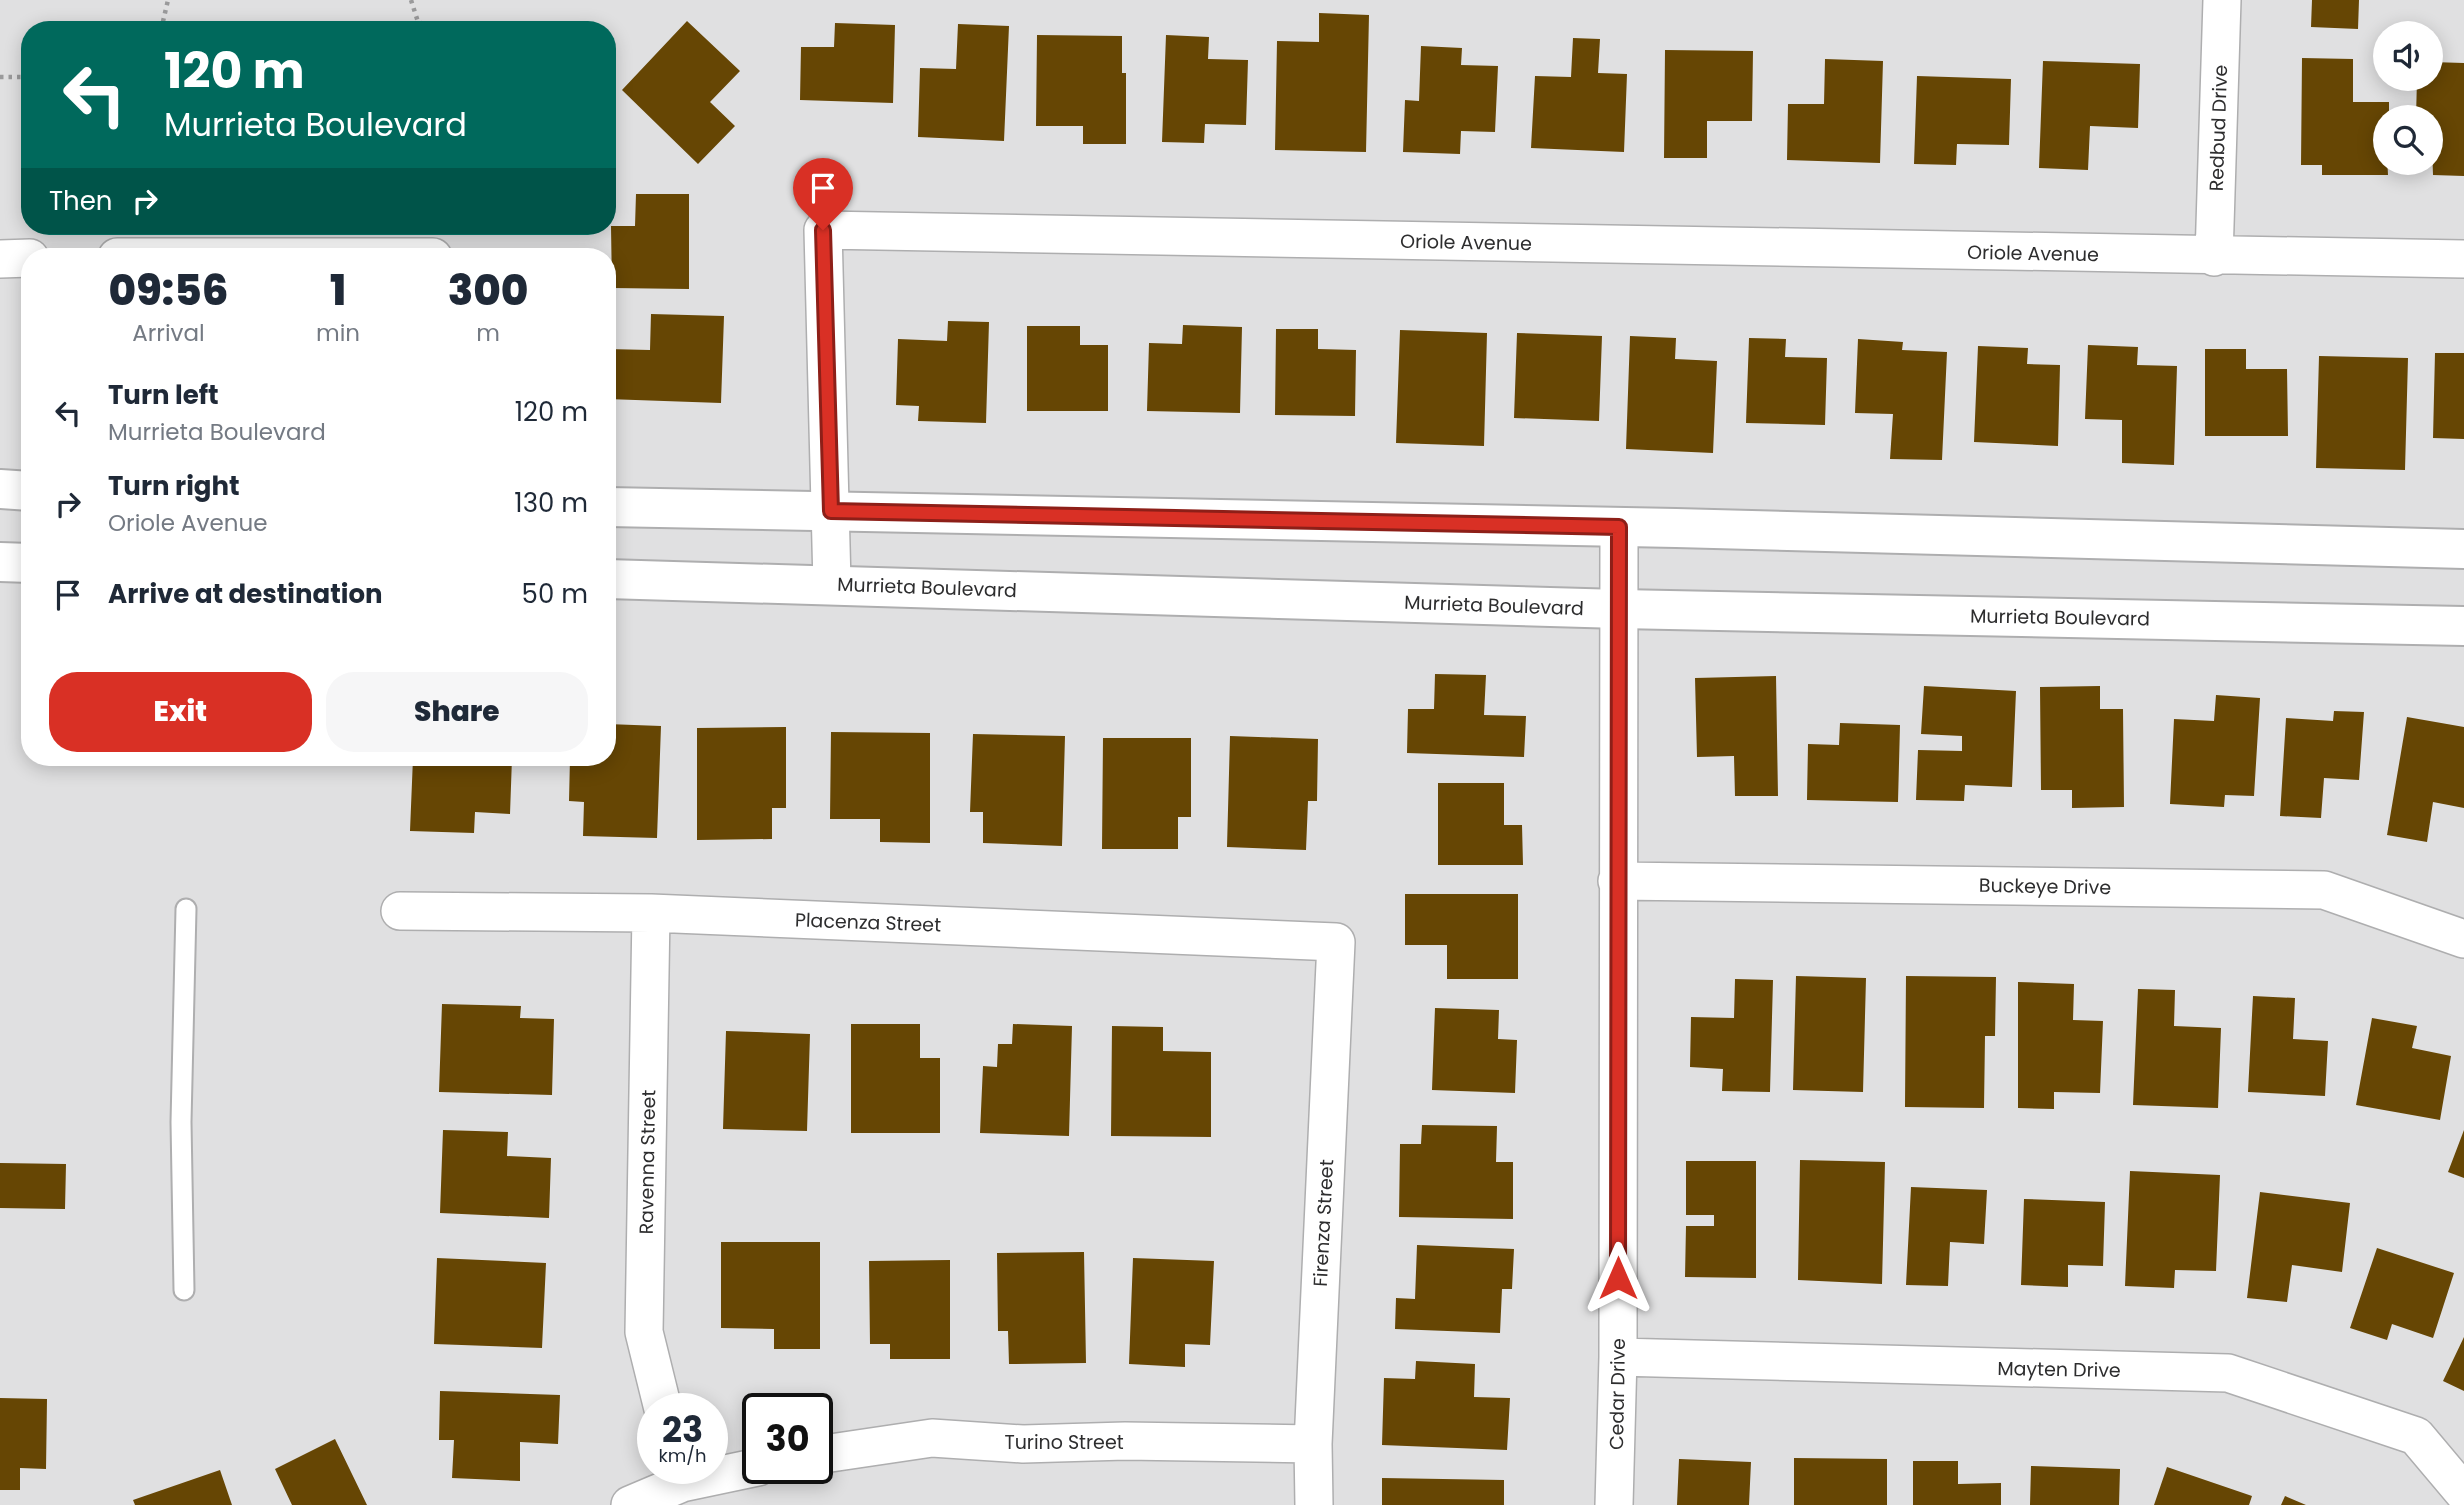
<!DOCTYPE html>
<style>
body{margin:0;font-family:Poppins,sans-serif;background:#f6f6f7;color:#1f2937;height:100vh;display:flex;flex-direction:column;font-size:26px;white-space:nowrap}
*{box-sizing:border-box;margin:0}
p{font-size:23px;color:#747a83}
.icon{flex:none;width:38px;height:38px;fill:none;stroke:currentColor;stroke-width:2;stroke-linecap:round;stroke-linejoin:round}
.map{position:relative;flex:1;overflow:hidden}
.sheet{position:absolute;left:21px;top:248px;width:595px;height:518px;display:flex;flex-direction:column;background:#fff;border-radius:28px;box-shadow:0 4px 18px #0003}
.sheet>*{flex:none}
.banner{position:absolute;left:21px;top:21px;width:595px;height:214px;border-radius:28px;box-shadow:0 4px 18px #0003;background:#00695c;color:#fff;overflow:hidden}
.tools{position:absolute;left:2373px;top:21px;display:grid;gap:14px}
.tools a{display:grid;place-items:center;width:70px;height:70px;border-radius:50%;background:#fff;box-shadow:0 4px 18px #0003;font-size:35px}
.speed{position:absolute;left:637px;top:1393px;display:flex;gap:14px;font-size:35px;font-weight:700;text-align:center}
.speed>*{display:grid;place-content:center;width:91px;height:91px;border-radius:50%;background:#fff;box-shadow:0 4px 18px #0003;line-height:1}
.speed small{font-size:18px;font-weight:400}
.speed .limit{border:4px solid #111;border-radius:10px;background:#fff;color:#111}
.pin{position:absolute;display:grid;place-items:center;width:60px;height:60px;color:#fff;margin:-72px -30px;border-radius:50% 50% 50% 0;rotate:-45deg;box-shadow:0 0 7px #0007}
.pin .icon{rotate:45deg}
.me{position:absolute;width:77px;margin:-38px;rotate:0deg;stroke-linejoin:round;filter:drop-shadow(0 0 5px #0008)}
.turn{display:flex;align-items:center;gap:24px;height:147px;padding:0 28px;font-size:32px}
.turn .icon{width:91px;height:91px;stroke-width:2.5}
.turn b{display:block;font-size:49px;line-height:60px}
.then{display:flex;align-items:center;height:66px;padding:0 28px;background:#0003;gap:14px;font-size:26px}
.eta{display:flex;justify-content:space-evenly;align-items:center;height:119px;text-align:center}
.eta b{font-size:42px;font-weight:800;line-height:49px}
.primary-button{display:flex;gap:14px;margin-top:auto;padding:14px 28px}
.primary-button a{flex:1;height:80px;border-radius:28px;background:#d93025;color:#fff;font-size:28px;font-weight:800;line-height:80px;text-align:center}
.primary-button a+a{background:#f6f6f7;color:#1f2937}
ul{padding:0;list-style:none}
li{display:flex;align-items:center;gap:21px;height:91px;padding:0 28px}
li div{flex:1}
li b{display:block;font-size:26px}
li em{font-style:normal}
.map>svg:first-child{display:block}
.building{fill:#664604}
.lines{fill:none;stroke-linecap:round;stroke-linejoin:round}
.service-casing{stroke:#aeaeaf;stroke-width:23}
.minor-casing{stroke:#aeaeaf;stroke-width:40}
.secondary-casing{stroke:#aeaeaf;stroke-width:42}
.path{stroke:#9a9a9b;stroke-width:4.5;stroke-dasharray:3.5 5;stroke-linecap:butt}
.service{stroke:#fff;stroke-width:19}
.minor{stroke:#fff;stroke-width:37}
.secondary{stroke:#fff;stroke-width:38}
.route-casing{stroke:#8d1f18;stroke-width:18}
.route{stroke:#d93025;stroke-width:12}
.labels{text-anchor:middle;stroke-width:7;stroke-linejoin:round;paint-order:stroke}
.street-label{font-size:19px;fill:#2d2d2e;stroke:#fff}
</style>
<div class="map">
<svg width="2464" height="1505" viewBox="0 0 2464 1505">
<rect width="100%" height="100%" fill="#e0e0e1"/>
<path class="building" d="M2312,0h47l-1,29 -47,-2z
M1319,13l50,2 -3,137 -91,-2 2,-109 42,1z
M687,21l53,50 -30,31 25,24 -37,38 -76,-74z
M835,23l60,2 -2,78 -93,-3 1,-53h33z
M958,24l51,2 -5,115 -86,-4 2,-69 36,1z
M1037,35l85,1v37h4v71h-43v-18h-47z
M1166,35l43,2 -1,22 40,1 -2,65 -41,-1 -1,19 -42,-1z
M1573,38l27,1 -2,34 29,1 -3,78 -93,-4 4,-72 36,1z
M1421,46l41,2 -1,17 37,1 -3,66 -34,-1 -1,23 -57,-2 2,-52 14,1z
M1665,50l88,1 -1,70h-45v37h-43z
M2302,58l51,1v43h36v15h-4l3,58h-66v-10h-21z
M1825,59l58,2 -3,102 -93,-3 1,-56h36z
M2043,61l97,3 -2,64 -48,-2 -2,44 -49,-2z
M2431,62l33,1v113l-31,-1 -2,-58h-15l1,-38h14z
M1917,76l94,3 -2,66 -52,-1 -1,21 -42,-1z
M636,194h53v95l-77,-1 -1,-62h24z
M651,314l73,2 -3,87 -114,-4v-50l43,1z
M948,321l41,1 -3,101 -68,-2 1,-15 -23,-1 2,-66 49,2z
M1183,325l59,2 -2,86 -93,-2 2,-68 33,1z
M1027,326h53v19h28v66h-81z
M1276,329h42v20l38,1 -1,66 -80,-1z
M1400,330l87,3 -3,113 -88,-3z
M1517,333l85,3 -3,85 -85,-3z
M1630,336l46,2 -1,21 42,2 -4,92 -87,-4z
M1749,338l37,1 -1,18 42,1 -2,67 -79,-2z
M1858,339l45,3 -1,8 45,2 -5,108 -52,-1 3,-45 -38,-1z
M2088,345l50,2 -1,18 40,1 -3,99 -52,-2v-43l-37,-1z
M1978,346l50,2 -1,16 33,1 -2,81 -84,-4z
M2205,349h41v20h41l1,67h-83z
M2435,353h29v86l-31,-1z
M2319,356l89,2 -3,112 -89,-2z
M1435,674l51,1 -2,40 42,1 -2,41 -117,-4 1,-44h26z
M1776,676l2,120h-43l-1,-40 -37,1 -2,-79z
M1924,686l92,5 -4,96 -47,-2 -1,16 -48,-1 2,-50 44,1v-15l-41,-2z
M2100,686v23h23l1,98 -52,1v-18h-31l-1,-103z
M2216,695l44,3 -6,98 -29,-1 -1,12 -54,-3 4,-85 40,2z
M2334,711l30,1 -5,68 -35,-2 -3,40 -41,-2 6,-98 47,3z
M2407,717l57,10v81l-31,-6 -6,40 -40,-7z
M1840,723l60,2 -2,77 -91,-2 1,-56 31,1z
M607,724l54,2 -4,112 -74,-2 1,-34 -15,-1 1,-43h37z
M786,727v81h-14v31l-75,1v-112z
M831,732l99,1v110l-50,-1v-23h-50z
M973,734l92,2 -3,110 -79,-3v-31h-13z
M1230,736l88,3 -1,62h-9l-2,49 -79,-3z
M1103,738h88v79h-13v32h-76z
M413,758h99l-2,56 -35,-2 -1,21 -64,-2z
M1438,783h66v42h18l1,40h-85z
M1405,894h113v85h-71v-34h-42z
M1796,976l70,2 -3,114 -70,-2z
M1906,976l90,1 -1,59h-10l-1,72 -79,-1z
M1735,979l38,1 -3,112 -48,-1 1,-22 -33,-2 1,-50 43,1z
M2018,982l56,2 -1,36 30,1 -3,72 -46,-1v17l-36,-1z
M2138,989l37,1 -1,36 47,2 -3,80 -85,-3z
M2253,996l42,2 -2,41 35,2 -3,55 -77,-4z
M442,1004l79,2 -1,12 34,1 -2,76 -113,-3z
M1435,1008l64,2 -1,29 19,1 -2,53 -83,-3z
M2372,1018l45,8 -5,22 39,8 -11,64 -84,-15z
M851,1024h69v34h20v75h-89z
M1013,1024l59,2 -3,110 -89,-3 3,-67 14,1 1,-23h14z
M1112,1026l51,1v24l48,1v85l-100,-1z
M726,1031l84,3 -3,97 -84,-2z
M1422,1125l75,1 -1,36h17v57l-114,-2 1,-73h21z
M443,1130l65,2 -1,24 44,2 -2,60 -109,-5z
M2464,1130v48l-16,-6z
M1800,1160l85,2 -3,122 -84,-4z
M1686,1161h70v117l-71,-1 1,-51h28v-11h-28z
M0,1163l66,1 -1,45 -65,-1z
M2130,1171l90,4 -4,96 -41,-1 -1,18 -49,-2z
M1911,1187l76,3 -3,54 -34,-2 -2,44 -42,-1z
M2260,1192l90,11 -8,69 -50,-7 -5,37 -40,-4z
M2024,1199l81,3 -2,64 -35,-1v22l-47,-2z
M721,1242h99v107h-46v-20l-53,-1z
M1417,1245l97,4 -2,40h-10l-2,44 -105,-4 1,-31 19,1z
M2377,1248l77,25 -21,65 -41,-14 -5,16 -37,-12z
M1084,1252l2,111 -77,1 -1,-33h-10l-1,-78z
M437,1258l109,5 -4,85 -108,-4z
M1133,1258l81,3 -4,84 -25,-1v23l-56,-3z
M950,1260v99h-60v-15h-20l-1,-83z
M2464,1337v54l-21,-10z
M1416,1361l59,3 -1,33 36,1 -3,52 -125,-5 2,-67 31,1z
M440,1391l120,4 -2,49 -38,-2v39l-68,-3 2,-38h-15z
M0,1398l47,1 -1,70 -26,-1v22h-20z
M335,1439l32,66h-75l-17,-36z
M1794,1458l93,1v46h-93z
M1679,1459l72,3 -2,43h-72z
M1913,1461h45v23l43,-1v22h-88z
M2031,1466l89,3 -1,36h-89z
M2167,1467l85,29 -3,9h-95z
M220,1470l12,35h-97l-2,-5z
M1382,1478l122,2v25h-122z
M2285,1496l21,9h-25z"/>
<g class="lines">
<defs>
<path id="service" d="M184,1290l-3,-168 5,-213"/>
<path id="minor" d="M117,257h316
M2214,257l8,-257
M0,259l30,-1
M832,584l-9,-354 1641,29
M1617,881l707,9 140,49
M400,911l251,2 685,29 -23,502 1,61
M651,913l-7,419 19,77
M1618,1357l610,16 188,63 48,57
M817,1455l115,-17 91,6 102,-3 188,3
M630,1505l52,-22 76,-16
M1614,1505l4,-148 1,-830"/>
<path id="secondary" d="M0,489l30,2
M607,507l1069,21 788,21
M0,562l30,1
M607,579l1013,30 844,17"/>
</defs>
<use href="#service" class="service-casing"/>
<use href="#minor" class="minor-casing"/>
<use href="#secondary" class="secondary-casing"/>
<path class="path" d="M411,0l7,22 19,8
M161,30l7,-30
M0,77h30"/>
<use href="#service" class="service"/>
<use href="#minor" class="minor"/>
<use href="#secondary" class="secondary"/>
</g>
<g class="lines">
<defs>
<path id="route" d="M823,230l8,281 788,16 -1,751"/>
</defs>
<use href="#route" class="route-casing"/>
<use href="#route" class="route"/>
</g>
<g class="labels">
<g class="street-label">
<text transform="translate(2218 128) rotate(-88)" y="7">Redbud Drive</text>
<text transform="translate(1466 242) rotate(1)" y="7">Oriole Avenue</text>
<text transform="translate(2033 253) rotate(1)" y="7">Oriole Avenue</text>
<text transform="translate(927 587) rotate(2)" y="7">Murrieta Boulevard</text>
<text transform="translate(1494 605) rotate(2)" y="7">Murrieta Boulevard</text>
<text transform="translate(2060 617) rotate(1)" y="7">Murrieta Boulevard</text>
<text transform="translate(2045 886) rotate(1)" y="7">Buckeye Drive</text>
<text transform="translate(868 922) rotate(2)" y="7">Placenza Street</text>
<text transform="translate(647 1162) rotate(-89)" y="7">Ravenna Street</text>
<text transform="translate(1323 1223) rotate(-87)" y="7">Firenza Street</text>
<text transform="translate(2059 1369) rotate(1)" y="7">Mayten Drive</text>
<text transform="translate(1617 1394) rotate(-89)" y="7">Cedar Drive</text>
<text x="1064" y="1449">Turino Street</text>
</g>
</g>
</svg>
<div class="tools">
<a><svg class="icon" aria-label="sound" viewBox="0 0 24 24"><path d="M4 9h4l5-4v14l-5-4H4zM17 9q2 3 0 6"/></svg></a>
<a><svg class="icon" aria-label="search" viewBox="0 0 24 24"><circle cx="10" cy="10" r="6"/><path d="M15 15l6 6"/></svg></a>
</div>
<div class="speed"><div>23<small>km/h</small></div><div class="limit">30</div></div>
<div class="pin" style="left:823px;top:230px;background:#d93025"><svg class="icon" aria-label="arrive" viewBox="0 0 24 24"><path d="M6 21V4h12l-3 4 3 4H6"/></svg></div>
<svg class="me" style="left:1618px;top:1278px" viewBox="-20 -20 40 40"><path d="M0-17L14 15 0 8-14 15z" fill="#d93025" stroke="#fff" stroke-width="4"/></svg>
<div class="banner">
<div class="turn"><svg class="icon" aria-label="left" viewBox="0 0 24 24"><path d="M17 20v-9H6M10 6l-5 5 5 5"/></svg><div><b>120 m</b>Murrieta Boulevard</div></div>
<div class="then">Then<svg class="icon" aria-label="right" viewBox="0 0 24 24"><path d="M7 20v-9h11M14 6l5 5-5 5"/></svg></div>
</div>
<section class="sheet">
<div class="eta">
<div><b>09:56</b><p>Arrival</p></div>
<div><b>1</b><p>min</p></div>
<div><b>300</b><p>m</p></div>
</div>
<ul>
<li><svg class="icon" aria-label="left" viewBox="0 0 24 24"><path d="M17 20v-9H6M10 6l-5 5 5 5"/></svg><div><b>Turn left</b><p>Murrieta Boulevard</p></div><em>120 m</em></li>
<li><svg class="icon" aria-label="right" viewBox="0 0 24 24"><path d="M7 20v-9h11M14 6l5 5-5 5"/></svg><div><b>Turn right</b><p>Oriole Avenue</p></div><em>130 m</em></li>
<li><svg class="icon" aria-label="arrive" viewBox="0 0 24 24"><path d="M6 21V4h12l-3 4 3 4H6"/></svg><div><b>Arrive at destination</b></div><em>50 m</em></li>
</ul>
<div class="primary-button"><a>Exit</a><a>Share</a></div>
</section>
</div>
